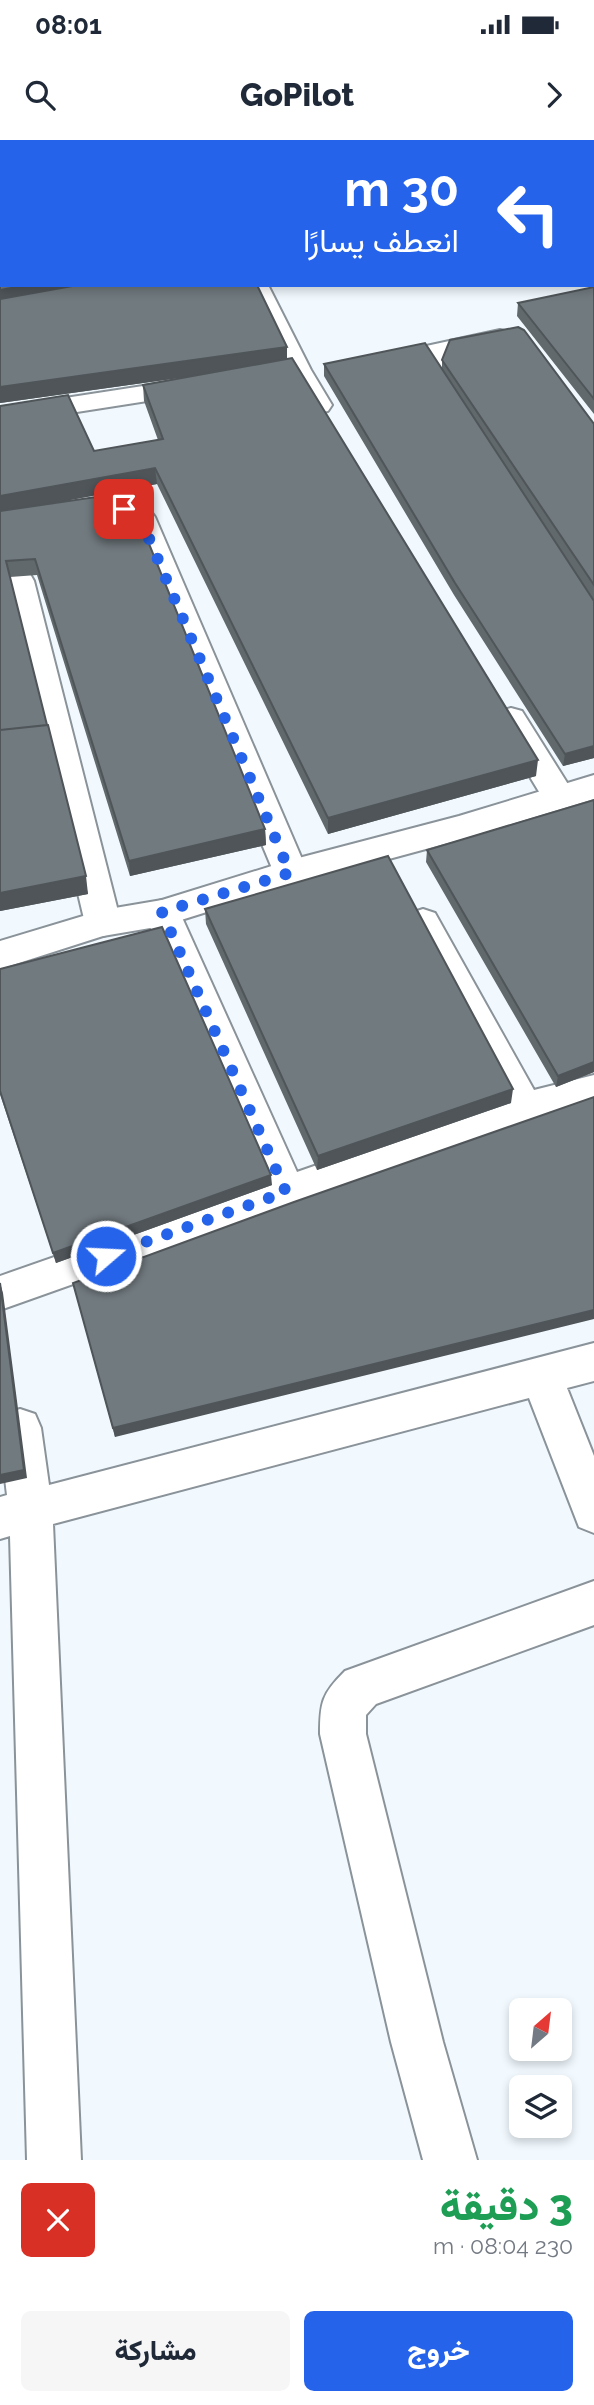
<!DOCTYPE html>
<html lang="ar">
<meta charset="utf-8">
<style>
body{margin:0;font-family:Raleway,Vazirmatn,sans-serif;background:#f6f6f7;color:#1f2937;direction:rtl;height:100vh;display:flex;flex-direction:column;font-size:26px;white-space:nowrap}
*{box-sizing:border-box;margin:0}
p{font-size:23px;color:#747a83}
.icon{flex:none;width:38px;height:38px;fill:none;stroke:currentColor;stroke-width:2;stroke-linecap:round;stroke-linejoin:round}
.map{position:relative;height:2020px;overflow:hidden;direction:ltr}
.side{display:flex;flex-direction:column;background:#fff;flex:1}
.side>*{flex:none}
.guide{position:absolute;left:0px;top:0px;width:595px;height:147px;box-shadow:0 4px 10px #0003;direction:rtl;background:#2563eb;color:#fff;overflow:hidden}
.needle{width:46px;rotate:28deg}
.buttons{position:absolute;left:509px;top:1858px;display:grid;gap:14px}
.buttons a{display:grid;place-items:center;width:63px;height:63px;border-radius:10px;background:#fff;box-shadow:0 4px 10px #0003;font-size:35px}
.pin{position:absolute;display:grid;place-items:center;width:60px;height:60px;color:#fff;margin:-30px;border-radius:14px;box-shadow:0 4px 10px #0006}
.me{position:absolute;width:77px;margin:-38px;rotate:71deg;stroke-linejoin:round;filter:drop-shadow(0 0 5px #0008)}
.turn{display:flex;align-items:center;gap:24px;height:147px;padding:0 21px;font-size:32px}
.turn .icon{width:91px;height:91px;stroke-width:2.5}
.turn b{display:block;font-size:49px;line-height:60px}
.round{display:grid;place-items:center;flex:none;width:74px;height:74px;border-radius:10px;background:#f6f6f7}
.summary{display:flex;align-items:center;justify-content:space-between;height:119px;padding:0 21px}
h1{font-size:42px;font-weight:800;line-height:52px;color:#1e9e55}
.primary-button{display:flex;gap:14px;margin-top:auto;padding:14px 21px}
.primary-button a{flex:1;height:80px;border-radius:10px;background:#2563eb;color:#fff;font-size:28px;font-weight:800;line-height:80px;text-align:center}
.primary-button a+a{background:#f6f6f7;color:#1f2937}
.status{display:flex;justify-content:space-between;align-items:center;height:49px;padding:0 35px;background:#fff;direction:ltr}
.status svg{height:19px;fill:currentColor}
header{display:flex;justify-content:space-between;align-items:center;height:91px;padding:0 21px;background:#fff;font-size:32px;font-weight:800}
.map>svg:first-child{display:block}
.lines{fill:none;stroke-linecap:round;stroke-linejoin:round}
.street-casing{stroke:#8a9399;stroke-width:4}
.secondary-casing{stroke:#8a9399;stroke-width:4}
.street{fill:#fff;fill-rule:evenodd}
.secondary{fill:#fff;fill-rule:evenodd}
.wall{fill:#61696d}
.shaded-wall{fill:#4f5559}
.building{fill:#717a7f;stroke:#4f5559;stroke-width:2}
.route{stroke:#2563eb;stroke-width:12;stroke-dasharray:0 21.6}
</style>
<div class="status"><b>08:01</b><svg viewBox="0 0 49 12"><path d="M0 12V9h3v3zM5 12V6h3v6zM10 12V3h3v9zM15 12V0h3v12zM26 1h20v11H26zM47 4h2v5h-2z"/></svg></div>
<header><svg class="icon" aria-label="forward" viewBox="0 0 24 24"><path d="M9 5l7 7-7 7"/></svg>GoPilot<svg class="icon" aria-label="search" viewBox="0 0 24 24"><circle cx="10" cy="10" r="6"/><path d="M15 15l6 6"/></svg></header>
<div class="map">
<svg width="594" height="2020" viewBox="0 0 594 2020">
<rect width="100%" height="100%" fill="#f1f9fe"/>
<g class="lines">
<defs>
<path id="street" d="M495,0h25l1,2h-25z
M593,109l1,1v16l-1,-1z
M242,145h26l43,85 21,35 -4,6 -10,2 -10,-2c-27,-39 -45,-83 -66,-126z
M500,190l9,2 4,6 -4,6 -66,14 23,36 -4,6 -10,2 -10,-2 -28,-46 3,-6z
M195,238l10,2 4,6 -4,6 -205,32v-16z
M112,360c16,0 34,3 43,17l153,356 -5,9 -12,4 -12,-4 -5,-9 -146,-350 -16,-5 -112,17v-18z
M19,431l11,3 4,7 87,342 -6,9 -12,4 -12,-4 -6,-9 -81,-342 4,-7z
M511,568l11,3 49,78 5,8 -5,8 -12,4 -12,-4 -52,-86 5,-8z
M162,760l12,4 6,9 117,259 204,-71 -96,-179 6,-9 12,-4 12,4 99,177 60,-15v30l-67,18 -527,187v-34l263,-92 -119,-271 6,-9z
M594,1203v38l-27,7 27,68v77l-15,-6 -50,-129 -476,126 28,636h-54l-17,-624 -10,3v-42l7,-2c-3,-25 -7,-57 -2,-81l15,-5 15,5 6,14 8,57z
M594,1441v44l-218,79 -10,11v19l77,308 34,118h-54l-32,-118 -71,-308c0,-32 2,-40 25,-63z"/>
<path id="secondary" d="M594,635v24l-135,41 -166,45 -131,41 -59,10 -103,33v-28l103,-31 59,-10 129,-40 168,-44z"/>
</defs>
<use href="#street" class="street-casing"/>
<use href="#secondary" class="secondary-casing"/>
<use href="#street" class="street"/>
<use href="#secondary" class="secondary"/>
</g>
<path class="wall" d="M0,97l287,110v12l249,417 -208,58 -171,-350 -88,16 196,329 1,16 -136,31 -93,-301 -27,2 78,317 -88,17v-505l94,45 64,-11 -14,-39 -1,-16 43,-8 -186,26z
M594,147v127l-77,-98 1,-13z
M442,220l152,64v334l-31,8 -109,-171 -130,-219v-12l118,5z
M594,660v272l-38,15 -130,-225 1,-12z
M205,769l306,194 -194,67 -111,-246z
M0,829l272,216 -216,78 -56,-169z
M294,1062l-179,235 -42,-154z"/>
<path class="shaded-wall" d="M28,145h69l-97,18v-13z
M287,207v16l-287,40v-16z
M155,328l2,16 -157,29v-17z
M594,606v12l-31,8 2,-12z
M538,620l-2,16 -208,58v-16z
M265,689l1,16 -136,31 -1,-15z
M86,736l2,18 -88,17v-18z
M594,922v10l-38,15 2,-11z
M513,949l-2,14 -194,67 1,-14z
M271,1035l1,10 -216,78 -3,-10z
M0,1143l3,10 24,185 -27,6z
M594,1170v9l-479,118 -2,-9z"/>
<path class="building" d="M593,5h1v78l-1,-1z
M2,96v49h26l-28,5v-53z
M78,145h179l30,62 -287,40v-88z
M594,147v112l-76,-96z
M518,187l6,3 70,94v161l-152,-225 8,-20z
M425,203l169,258v145l-29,8 -110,-171 -131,-219z
M292,218l246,402 -210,58 -173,-350 -155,28v-90l68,-11 26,56 69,-12 -20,-54z
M123,353l9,9 133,327 -136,32 -94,-302 -29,2 41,164 -47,5v-219z
M48,585l38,151 -86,17v-163z
M594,660v262l-36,14 -131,-226z
M388,716l125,233 -195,67 -113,-247z
M162,787l109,248 -218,78 -53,-162v-122z
M594,957v213l-481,118 -40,-145 221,-81z
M0,1143l24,187 -24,5z"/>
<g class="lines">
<path class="route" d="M106,1116l180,-64 -124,-280 128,-39 -150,-356 -16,-8"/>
</g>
</svg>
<div class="buttons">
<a><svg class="needle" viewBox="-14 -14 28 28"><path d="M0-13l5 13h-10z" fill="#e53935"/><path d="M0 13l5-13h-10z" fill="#747a83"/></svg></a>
<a><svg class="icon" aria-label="layers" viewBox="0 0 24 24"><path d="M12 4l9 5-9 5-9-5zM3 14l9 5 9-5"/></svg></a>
</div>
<div class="pin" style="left:124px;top:369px;background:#d93025"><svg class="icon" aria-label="arrive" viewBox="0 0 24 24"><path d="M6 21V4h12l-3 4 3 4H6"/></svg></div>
<svg class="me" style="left:106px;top:1116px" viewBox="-20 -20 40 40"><circle r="17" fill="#2563eb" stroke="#fff" stroke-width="3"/><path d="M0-11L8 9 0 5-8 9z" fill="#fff"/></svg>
<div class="guide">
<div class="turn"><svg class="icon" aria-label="left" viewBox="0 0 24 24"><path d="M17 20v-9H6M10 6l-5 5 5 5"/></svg><div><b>30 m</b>انعطف يسارًا</div></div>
</div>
</div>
<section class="side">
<div class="summary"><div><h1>3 دقيقة</h1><p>230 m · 08:04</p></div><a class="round" style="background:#d93025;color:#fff"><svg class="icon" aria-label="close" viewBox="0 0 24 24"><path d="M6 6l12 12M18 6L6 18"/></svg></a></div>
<div class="primary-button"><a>خروج</a><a>مشاركة</a></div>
</section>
